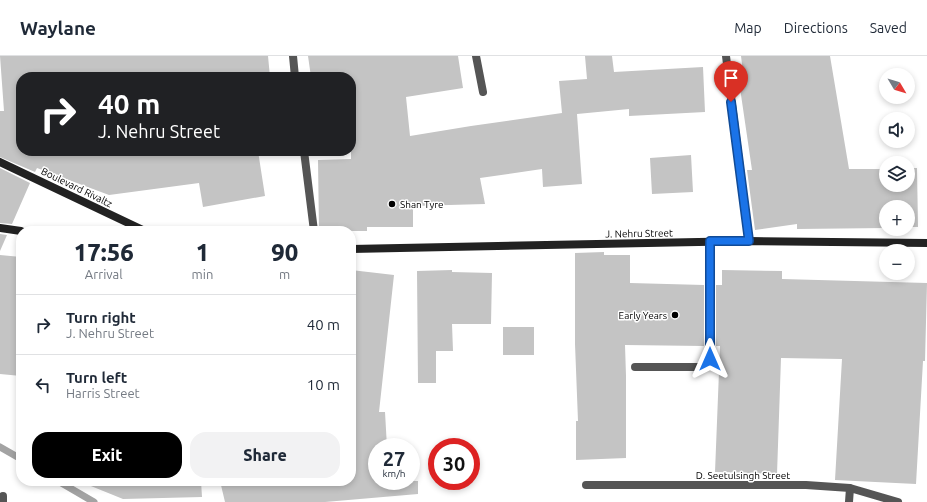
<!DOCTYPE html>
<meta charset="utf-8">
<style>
body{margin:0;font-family:Ubuntu,sans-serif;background:#f2f2f3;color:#1f2937;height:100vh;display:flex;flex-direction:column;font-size:15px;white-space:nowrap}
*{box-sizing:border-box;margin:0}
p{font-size:13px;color:#747a83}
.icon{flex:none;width:22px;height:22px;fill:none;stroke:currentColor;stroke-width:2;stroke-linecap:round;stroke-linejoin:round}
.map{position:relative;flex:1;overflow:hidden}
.drawer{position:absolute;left:16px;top:170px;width:340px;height:260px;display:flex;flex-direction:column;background:#fff;border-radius:16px;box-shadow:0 2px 6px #0003}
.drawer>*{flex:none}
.banner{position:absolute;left:16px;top:16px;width:340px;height:84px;border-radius:16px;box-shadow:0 2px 6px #0003;background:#202124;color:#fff;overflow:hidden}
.needle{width:26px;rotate:128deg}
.buttons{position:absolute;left:879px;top:12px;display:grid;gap:8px}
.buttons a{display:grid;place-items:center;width:36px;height:36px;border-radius:50%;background:#fff;box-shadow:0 2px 6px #0003;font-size:20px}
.speed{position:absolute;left:368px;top:382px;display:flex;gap:8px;font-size:20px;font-weight:700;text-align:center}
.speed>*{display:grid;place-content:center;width:52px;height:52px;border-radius:50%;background:#fff;box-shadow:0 2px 6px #0003;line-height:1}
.speed small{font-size:10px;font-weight:400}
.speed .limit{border:6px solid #d22;background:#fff;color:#111}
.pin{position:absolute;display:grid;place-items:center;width:34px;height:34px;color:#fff;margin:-41px -17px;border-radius:50% 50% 50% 0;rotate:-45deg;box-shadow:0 0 4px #0007}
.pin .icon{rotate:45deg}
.me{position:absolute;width:44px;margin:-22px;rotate:0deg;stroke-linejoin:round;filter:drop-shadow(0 0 3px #0008)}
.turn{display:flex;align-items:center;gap:14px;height:84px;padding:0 16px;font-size:18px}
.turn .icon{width:52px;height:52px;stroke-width:2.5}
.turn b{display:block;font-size:28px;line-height:34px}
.eta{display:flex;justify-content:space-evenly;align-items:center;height:68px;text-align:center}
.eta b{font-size:24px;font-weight:800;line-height:28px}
.primary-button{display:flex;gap:8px;margin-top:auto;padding:8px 16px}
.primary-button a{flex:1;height:46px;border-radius:16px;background:#000;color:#fff;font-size:16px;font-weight:800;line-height:46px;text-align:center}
.primary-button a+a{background:#f2f2f3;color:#1f2937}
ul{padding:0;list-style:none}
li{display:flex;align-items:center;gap:12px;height:60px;padding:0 16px;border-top:1px solid #e0e1e3}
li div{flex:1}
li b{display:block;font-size:15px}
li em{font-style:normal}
header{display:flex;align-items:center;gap:24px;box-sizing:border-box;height:56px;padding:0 20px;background:#fff;border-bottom:1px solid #e0e1e3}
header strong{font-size:19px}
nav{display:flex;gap:22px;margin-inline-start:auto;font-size:14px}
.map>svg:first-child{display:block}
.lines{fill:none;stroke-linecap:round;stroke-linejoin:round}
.stream{stroke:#a3a3a3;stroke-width:7}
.building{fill:#c4c4c4}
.street{stroke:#555;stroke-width:8}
.secondary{stroke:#222;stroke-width:8}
.route-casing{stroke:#114b97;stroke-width:10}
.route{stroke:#1a73e8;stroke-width:7}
.poi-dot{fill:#000;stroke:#fff;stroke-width:1.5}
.labels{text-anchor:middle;stroke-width:3;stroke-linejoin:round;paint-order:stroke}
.street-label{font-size:10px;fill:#000;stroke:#fff}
.poi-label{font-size:10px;fill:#000;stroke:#fff;text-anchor:start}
</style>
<header>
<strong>Waylane</strong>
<nav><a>Map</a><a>Directions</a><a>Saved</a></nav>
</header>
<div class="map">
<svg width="927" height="446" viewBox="0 0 927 446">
<rect width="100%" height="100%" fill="#fff"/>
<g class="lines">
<path class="stream" d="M0,391l21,12
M58,425l36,21"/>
</g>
<path class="building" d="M0,0h268l2,21h-249v74h237l7,45 -62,11 -4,-24 -90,12 -72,-27 -2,4 -35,-15v-46h4z
M308,0h150l5,32 -57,9 4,39 61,-10 91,-13 -3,-32 28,-2 -2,-23h27l2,16 89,-5 2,45 -76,4v-7l-52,5 5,70 -39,3 -1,-18 -62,9 5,26 -72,2v21h-46v4h-48l-1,-71 33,-1v-82h-40z
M741,0h89l19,113h37v16h22v-17h9l1,59h-10v-20h-22v21l-89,1v-5l-42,6 -8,-60h5l-12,-82h5z
M691,99l2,37 -41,2 -2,-36z
M0,112l30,15 -18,41 -12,-1z
M0,178l7,1 -7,16z
M604,196v3h26v28l74,2v61l-79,-1 1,31v82l-50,2v-39h2l-3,-77v-91z
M0,199l21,2v119l-21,-2z
M351,214l43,5 -15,137h6l2,35h-10v34h41v13l-93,8h-100l-5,-21h131z
M452,214v2l40,1 -1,51h-39l1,27h-17v32h-18l-1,-112z
M722,214l60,1v8l145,4 -2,78h-2l-7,123 -81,-4 7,-121 -61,-1 -4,116 -62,-2 5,-126h-4v-61h6z
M503,271h31v28h-31z
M81,425h120l1,16 -79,2 -42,-17z"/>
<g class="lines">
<path class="street" d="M293,0l2,21
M476,0l7,36
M726,0l23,185
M304,95l10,80
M635,311h68l4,-3 3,-5v-118
M586,429h220l44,3 48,14
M3,440v6
M849,446l1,-14"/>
<path class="secondary" d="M0,106l145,69
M0,172l21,3
M351,193l398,-8 178,2"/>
</g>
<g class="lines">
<defs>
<path id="route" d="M710,303v-118h39l-18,-139"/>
</defs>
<use href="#route" class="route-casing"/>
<use href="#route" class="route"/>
</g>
<g class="poi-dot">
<circle cx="392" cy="148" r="4"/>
<circle cx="675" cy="259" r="4"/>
</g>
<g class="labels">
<g class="street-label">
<text transform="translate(77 131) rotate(26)" y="4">Boulevard Rivaltz</text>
<text transform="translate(639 177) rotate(-1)" y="4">J. Nehru Street</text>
<text x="743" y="423">D. Seetulsingh Street</text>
</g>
<g class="poi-label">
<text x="400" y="152">Shan Tyre</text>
<text x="667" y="263" text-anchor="end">Early Years</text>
</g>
</g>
</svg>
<div class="buttons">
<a><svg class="needle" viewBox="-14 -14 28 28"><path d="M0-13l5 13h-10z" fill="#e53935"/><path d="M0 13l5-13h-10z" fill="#747a83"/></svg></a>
<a><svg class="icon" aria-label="sound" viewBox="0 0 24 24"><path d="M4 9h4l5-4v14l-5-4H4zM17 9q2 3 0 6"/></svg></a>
<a><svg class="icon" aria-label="layers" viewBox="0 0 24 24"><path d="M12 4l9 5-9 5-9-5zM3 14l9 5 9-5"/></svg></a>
<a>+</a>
<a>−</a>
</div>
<div class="speed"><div>27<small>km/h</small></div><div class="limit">30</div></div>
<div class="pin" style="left:731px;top:46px;background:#d93025"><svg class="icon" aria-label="arrive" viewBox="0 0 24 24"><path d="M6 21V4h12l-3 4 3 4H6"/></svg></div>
<svg class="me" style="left:710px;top:303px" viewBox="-20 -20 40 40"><path d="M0-17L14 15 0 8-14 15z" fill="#1a73e8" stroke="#fff" stroke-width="4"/></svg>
<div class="banner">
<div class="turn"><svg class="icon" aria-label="right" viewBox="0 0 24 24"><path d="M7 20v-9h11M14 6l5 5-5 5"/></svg><div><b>40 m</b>J. Nehru Street</div></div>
</div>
<section class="drawer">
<div class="eta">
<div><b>17:56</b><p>Arrival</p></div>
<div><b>1</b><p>min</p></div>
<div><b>90</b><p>m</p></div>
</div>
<ul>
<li><svg class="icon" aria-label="right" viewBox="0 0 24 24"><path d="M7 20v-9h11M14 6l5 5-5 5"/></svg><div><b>Turn right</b><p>J. Nehru Street</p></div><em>40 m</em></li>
<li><svg class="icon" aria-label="left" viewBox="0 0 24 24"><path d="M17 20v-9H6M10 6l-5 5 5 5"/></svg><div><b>Turn left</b><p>Harris Street</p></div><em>10 m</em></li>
</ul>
<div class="primary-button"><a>Exit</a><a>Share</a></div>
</section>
</div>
